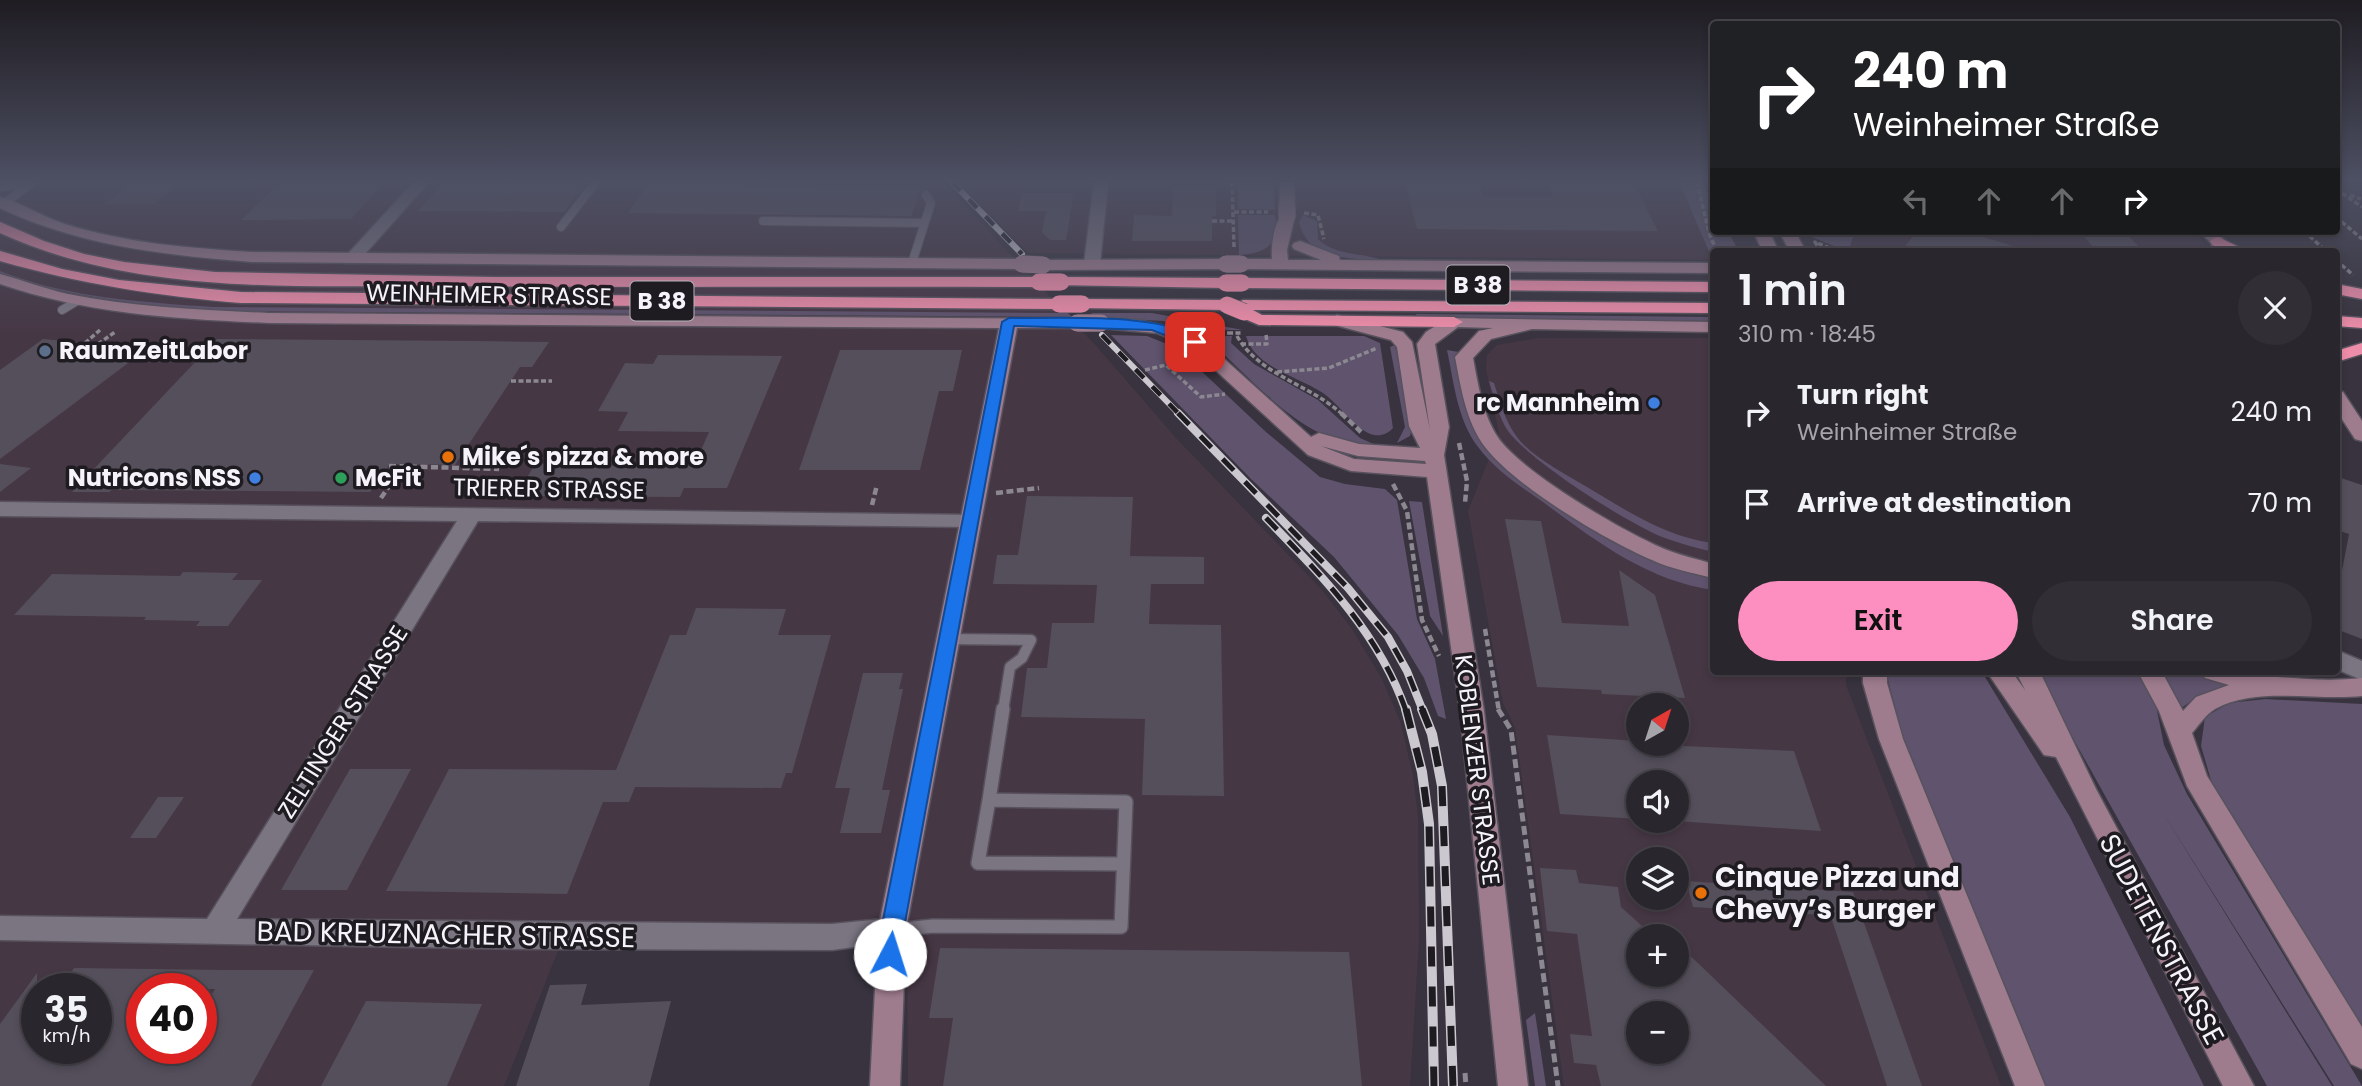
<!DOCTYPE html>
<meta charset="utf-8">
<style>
body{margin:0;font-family:Poppins,sans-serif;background:#322e36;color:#f1f3f6;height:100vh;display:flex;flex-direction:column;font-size:26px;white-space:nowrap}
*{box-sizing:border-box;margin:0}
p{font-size:23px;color:#a5a5aa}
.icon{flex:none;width:38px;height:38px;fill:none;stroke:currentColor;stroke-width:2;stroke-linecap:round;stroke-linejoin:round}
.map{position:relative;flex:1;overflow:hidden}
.drawer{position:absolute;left:1710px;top:248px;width:630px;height:427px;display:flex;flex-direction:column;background:#2a262e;border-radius:7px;box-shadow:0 4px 10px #0003,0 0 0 2px #46434a}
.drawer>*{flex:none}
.guide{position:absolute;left:1710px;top:21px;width:630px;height:214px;border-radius:7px;box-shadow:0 4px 10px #0003,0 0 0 2px #46434a;background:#202124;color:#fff;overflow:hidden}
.needle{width:46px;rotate:39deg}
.fabs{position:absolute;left:1626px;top:693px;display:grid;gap:14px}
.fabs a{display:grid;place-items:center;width:63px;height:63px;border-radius:50%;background:#2a262e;box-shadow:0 4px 10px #0003,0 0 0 2px #46434a;font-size:35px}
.speed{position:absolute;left:21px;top:973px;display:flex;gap:14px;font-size:35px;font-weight:700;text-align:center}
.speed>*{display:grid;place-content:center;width:91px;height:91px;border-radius:50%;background:#2a262e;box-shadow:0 4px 10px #0003,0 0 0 2px #46434a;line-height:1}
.speed small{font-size:18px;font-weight:400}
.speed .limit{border:10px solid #d22;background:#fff;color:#111}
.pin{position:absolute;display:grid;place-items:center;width:60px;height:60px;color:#fff;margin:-30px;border-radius:14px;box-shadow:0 4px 10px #0006}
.me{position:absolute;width:77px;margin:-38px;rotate:5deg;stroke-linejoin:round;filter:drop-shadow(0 0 5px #0008)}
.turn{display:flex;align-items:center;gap:24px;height:147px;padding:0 28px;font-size:32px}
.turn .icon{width:91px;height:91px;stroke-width:2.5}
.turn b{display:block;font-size:49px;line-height:60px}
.lanes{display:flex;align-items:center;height:66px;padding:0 28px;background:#0003;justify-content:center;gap:35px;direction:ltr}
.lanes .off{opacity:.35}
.round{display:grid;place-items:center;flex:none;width:74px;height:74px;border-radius:37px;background:#322e36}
.overview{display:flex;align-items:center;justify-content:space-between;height:119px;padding:0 28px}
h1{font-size:42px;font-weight:600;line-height:52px}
.cta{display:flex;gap:14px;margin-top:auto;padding:14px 28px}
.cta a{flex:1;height:80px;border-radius:42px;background:#fd8ec0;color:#111;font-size:28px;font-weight:600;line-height:80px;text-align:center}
.cta a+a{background:#322e36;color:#f1f3f6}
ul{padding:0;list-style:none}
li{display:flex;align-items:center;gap:21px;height:91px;padding:0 28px}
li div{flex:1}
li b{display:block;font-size:26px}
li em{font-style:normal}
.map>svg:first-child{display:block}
.commercial{fill:#463744;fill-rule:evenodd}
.green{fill:#5f536d}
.building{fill:#544f5b;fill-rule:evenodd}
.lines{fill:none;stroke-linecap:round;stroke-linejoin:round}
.lane-far2-casing{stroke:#57525d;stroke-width:10}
.lane-far1-casing{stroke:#57525d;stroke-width:13}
.lane-casing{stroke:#57525d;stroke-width:16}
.street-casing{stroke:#57525d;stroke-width:3}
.secondary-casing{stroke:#57525d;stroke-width:3}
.highway-casing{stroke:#57525d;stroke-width:3}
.path-far2{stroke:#8c8891;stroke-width:3.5;stroke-dasharray:5 2.5;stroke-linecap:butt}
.path-far1{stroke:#8c8891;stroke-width:4.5;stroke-dasharray:7 3.5;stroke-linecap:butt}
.path{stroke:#8c8891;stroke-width:5;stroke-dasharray:9 4.5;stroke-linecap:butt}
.lane-far2{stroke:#7b7582;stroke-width:8}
.lane-far1{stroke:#7b7582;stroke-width:10}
.lane{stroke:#7b7582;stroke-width:13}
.street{fill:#7b7582;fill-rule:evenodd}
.secondary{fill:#9e7c8e;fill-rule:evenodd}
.highway{fill:#ee8da9;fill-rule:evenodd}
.rail-far2-casing{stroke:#cbc8d0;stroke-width:6}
.rail-far1-casing{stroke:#cbc8d0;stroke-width:8}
.rail-casing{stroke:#cbc8d0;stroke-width:10}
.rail-far2{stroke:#1e1b21;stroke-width:4.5;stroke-dasharray:12;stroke-linecap:butt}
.rail-far1{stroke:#1e1b21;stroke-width:5;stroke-dasharray:16;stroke-linecap:butt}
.rail{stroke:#1e1b21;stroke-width:7;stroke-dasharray:20;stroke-linecap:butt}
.secondary-bridge-casing{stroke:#57525d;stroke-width:18;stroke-linecap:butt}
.highway-bridge-casing{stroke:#57525d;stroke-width:18;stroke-linecap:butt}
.path-bridge{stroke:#8c8891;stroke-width:3.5;stroke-dasharray:5 2.5;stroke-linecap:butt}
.secondary-bridge{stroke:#9e7c8e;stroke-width:17}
.highway-bridge{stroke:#ee8da9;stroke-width:17}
.route{fill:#1a73e8;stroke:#114b97;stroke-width:2}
.service-dot{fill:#5c6f8a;stroke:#1e1b21;stroke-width:2.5}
.shop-dot{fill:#3f7fe0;stroke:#1e1b21;stroke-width:2.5}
.food-dot{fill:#e8710a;stroke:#1e1b21;stroke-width:2.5}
.leisure-dot{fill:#2e9e5b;stroke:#1e1b21;stroke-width:2.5}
.labels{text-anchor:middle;stroke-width:7;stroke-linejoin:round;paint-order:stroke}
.shield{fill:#1e1b21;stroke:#b5b2ba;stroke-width:2}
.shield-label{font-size:23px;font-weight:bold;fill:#f6f3fb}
.street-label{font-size:24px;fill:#f6f3fb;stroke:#1e1b21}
.poi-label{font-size:24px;font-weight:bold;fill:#f6f3fb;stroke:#1e1b21;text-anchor:start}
.near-poi-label{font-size:28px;font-weight:bold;fill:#f6f3fb;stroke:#1e1b21;text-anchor:start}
.near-street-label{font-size:28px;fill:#f6f3fb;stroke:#1e1b21}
</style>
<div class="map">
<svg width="2362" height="1086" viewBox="0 0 2362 1086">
<rect width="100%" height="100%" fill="#38333e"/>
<path class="commercial" d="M0,182h943l155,166 78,90 146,152 30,39 30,50 18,42 13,54 5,41 1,125 -9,145h-502l-1,-152 -337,-13 -66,165h-504zM37,989h59v59h-59zM142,989h59v59h-59z
M957,182h280l1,27 36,1v-28h405l34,78 -684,-7z
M1809,231h386l11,16v5h-362l-32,-15z
M1538,338h175v334h133v13l155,401h-437l-49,-358 -12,-25 -35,-192 31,-77 -13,-65 1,-14 10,-10zM1638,705h38v39h-38zM1638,782h38v39h-38zM1638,859h38v39h-38zM1638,936h38v39h-38zM1638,1013h38v39h-38z"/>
<path class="green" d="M1237,182h37l1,28 -37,-1z
M1679,182h23l11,21v28h15l11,21h-26l-2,4z
M1238,215h37c5,29 -8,38 -36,40z
M1303,215l14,6 1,18c19,18 45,13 68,22 -33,-3 -78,1 -87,-39z
M1809,231h52l-9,8 -3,13 -37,-15z
M0,271c68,27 142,31 213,36l855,6 4,4 -853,-6c-75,-6 -148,-13 -219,-37z
M1091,313h61l91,17h-54l-26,-9 -68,-4z
M1416,314l297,3v4l-296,-3z
M1111,335l36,1 30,12 89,84 54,45 25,7 40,5 12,11 20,119 18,40 11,60 -8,-3 -14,-38 -26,-43 -64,-78 -83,-78z
M1204,336h28l-1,7 23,21 64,36 42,38 18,8c-19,-2 -40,-4 -58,-13 -39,-18 -82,-67 -116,-97z
M1246,336h118l16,7 13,85c-7,8 -16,9 -25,5 -18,-9 -29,-29 -45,-40 -25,-17 -68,-25 -77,-57z
M1395,345l18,79 -3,12 -13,7 8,-16 -15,-80z
M1447,350l12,2c-2,27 4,59 18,83 23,39 118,98 159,118 24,12 51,19 77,24v13c-65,-9 -119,-50 -170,-88 -23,-16 -48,-32 -65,-55 -21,-28 -24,-64 -31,-97z
M1489,381l5,2c7,22 13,45 30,62 18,17 41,29 63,42 40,24 79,50 126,56v9c-17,-4 -35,-9 -51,-15 -38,-16 -131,-75 -154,-106 -10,-15 -14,-34 -19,-50z
M1409,501l13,1 21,134 -13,-20z
M1886,672h96l88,145 134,269h-158l-139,-331z
M2036,672h105l12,19 11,54 23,49 175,292h-28l-171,-273 169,273h-65z
M2160,672h25l47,13 -31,9 -21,15 -11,-25z
M2265,699l97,5v323l-149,-240 -12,-41 4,-29 24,-14z
M1535,1013l11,73h-11l-9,-66z"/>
<path class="building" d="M132,182h49l-27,22h-49z
M281,182h103l-33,37 -110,1z
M444,182h143l-23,30 -146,-1z
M1405,182h74l4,15h70l-6,-15h86l25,49 -241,-2z
M649,183l272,5 -10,28 -283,-3z
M1173,188h43v28h-4v25h-80l2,-26 38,1z
M1022,193h52l-8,47h-16l-8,-8 4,-21h-28z
M1917,231h47l49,15 -1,6 -109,-3z
M2079,231h45l18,19 -48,-2z
M43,339l104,10 -147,110v-89z
M217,339l257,2 75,1 -17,25h-12l-65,98 -65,-1 -20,28 -258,-2 -3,2h-37z
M840,350h122l-9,41h-14l-19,79h-121z
M658,355l124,1 -55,132h-43l-4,9 -164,-1 19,-32 70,-4 -3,6h92l15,-34 -91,-1 10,-19 -30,-1 27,-48 28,1z
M0,464l31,4 -31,24z
M2341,478l21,7v154l-26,-10v-50l4,2 9,-47 -13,-4v-28z
M1027,496l106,1 -3,59 74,1v27h-53l-2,40 72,1 3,171 -82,-1 3,-76 -124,-2 6,-49h20l5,-45h42l3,-38 -104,-1 4,-29h21z
M1505,519l36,2 21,102 67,3 -10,-56 36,25 30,103 -83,-4 -1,-4 -64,-3z
M183,572l55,1 -6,7h30l-34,46h-32l4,-5 -56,-1 2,-3 -132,-2 38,-41 128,2z
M696,608l90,1 -8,26h53l-39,138h-6l-5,15 -146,-1 -6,15h-26l-36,92 -181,-3 63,-122 167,1 54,-135h16z
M863,673h40l-4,16h4l-21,101h8l-9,43h-41l10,-45h-15z
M1547,735l91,6v3l156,7 27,80 -145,-10v-39h-38v37l-78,-5z
M350,769h61l-64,121h-66z
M158,797h26l-28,41h-26z
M1540,868l36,2 3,13 39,4 3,20 32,29h-15v39h38v-33l150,144h-225l-5,-21 -22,-2 -4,-29 22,2 -15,-102 -30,-3zM1638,1013h38v39h-38z
M1686,881l167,11 69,194h-35l-55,-166 -10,-5 -129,-8z
M940,948l409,4 13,134h-419l10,-68h-24z
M74,968l153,2h87l-63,116h-251v-62l37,-51v75h59v-59h-37zM142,989h73l-14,23v36h-59z
M587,984l-6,21 90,-4 -22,85h-133l34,-101z
M366,1001l116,3 -35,82h-126z"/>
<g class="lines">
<defs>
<path id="lane-far2" d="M0,187l31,-4 -27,21
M763,221l161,2
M561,227l35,-45
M912,263l19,-60 -5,-8
M62,310l15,-9"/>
<path id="lane-far1" d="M946,639l85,1 -9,18 -12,9 -7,44"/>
<path id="lane" d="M989,800l-11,63 145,1
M895,930l38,-4 188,1 5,-125 -137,-2 14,-91"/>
<path id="street" d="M414,182h15l-72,81h-12l-2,-3 2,-3z
M1094,182h14l-8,82 -8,5 -8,-5z
M0,502l978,13 3,5 -3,5 -7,2 -493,-6 -241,398 595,5 60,-6 10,3 4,9 -4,9 -10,3 -60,8 -307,-1 -525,-9v-24l207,3 250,-398 -457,-5z
M2336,650l26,11v19l-26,-11z"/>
<path id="secondary" d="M1280,182h14l1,26 -6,4 6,4 -8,34 1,10h33l-27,-11 -2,-3 2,-3 6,-2 39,15 1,4 373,3v10l-472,-4 -8,-4 -7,4 -183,1 -8,-5 8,-5 183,-1 7,4 8,-4h31c-1,-13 2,-40 13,-47l-6,-4z
M0,197c22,6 43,20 65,27 60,19 124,24 187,28l770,7 8,5 -8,5 -770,-7c-87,-7 -172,-16 -252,-54z
M1753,231h16l10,21h-16z
M1779,231h16l11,21h-16z
M2199,231h17l10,11 3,10h-16l-2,-9z
M0,274c23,6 45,15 68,20 66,13 133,16 200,19l815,6 3,4 -3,4 -6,1h-60l-111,602 -6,156h-30l8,-156 121,-602 -731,-5c-91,-4 -181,-9 -268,-39z
M1337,315l66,17 9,10 18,88 -13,-86 9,-12 22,-14 265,4v10l-181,-3 -41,10 -18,19c5,27 10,58 26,81 26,35 126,94 168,111 15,6 31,9 46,14v14c-20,-5 -42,-9 -61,-18 -47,-20 -136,-73 -167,-113 -19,-25 -24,-59 -30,-90l24,-26 14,-3 -35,-1 -23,17 14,83 -5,28 40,256 44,375h-30l-38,-375 -33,-234 -76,-6 -43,-16 -119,-109 -32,-13 -56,-5 -9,-5 9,-5 37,2 40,9 23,9 110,99 8,-4 40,11 61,4 -11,-22 -12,-79 -6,-7 -60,-16 -3,-4zM1321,446l37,10 67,5 1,3 -72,-5z
M2336,391l7,1 19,29v20l-7,-2 -19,-29z
M1863,672h24v11l16,56 142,347h-30l-136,-347 -16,-56z
M1987,672h25l13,18 -9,-18h24l56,117 158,297h-31l-167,-329 -12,-2z
M2138,672h24l21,39 13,-14 33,-12 -24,-7 -4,-6c54,0 107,12 161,6v18c-47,5 -105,-10 -147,13 -9,5 -16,16 -23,24l15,43 155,251v42l-11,-5 -164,-278 -28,-75z"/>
<path id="highway" d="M0,222l44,19 40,13 40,8 91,10 278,5h546l8,5 -8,5c-195,-1 -391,1 -587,-1 -150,-1 -312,11 -452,-53z
M2218,237l25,12 2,3c-14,0 -25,1 -35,-10l2,-3z
M0,251l62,18 57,11 122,12 818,7 8,5 -8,5 -818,-6c-83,-7 -161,-19 -241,-42z
M1061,277l165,1 8,5 8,-5 471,4v10l-471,-4 -8,-5 -8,5 -171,-3 -2,-3z
M2336,284l26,5v10l-26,-5z
M1082,299l145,1 8,4 8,-4 470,3v10l-460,-3 9,5 192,2 9,5 -9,5 -195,-2 -21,-9 -3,-10 -8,4 -151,-2 -2,-4z
M2336,316l26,2v10l-26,-2z
M2362,343v11l-26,8v-11z"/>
</defs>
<use href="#lane-far2" class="lane-far2-casing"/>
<use href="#lane-far1" class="lane-far1-casing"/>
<use href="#lane" class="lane-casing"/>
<use href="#street" class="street-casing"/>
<use href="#secondary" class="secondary-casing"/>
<use href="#highway" class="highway-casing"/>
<path class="path-far2" d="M1232,182l2,65
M1697,182l12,51 8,19
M2336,189l26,18
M2350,195l11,4
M1234,212h34
M1304,213l14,2 6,24
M2336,217l26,22
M1212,221h22
M2304,231l23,21
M1821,252l-6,-10 24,10
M2336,260l17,15
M1212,332l16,1
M1237,336c23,40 73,48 106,79
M85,343l15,-13
M98,344l17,-12
M1241,344h26l-1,-10
M1167,364l22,-4
M1145,370l21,-5 35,32 24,-3
M1277,372l52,-4 48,-20
M511,381h41"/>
<path class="path-far1" d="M1341,413l20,19
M1459,443l8,38 -2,22
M389,466l110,3
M1393,484l14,27 15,109 17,36
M996,493l43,-5
M381,498l21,-31
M872,505l5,-20
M1485,629l14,82"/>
<path class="path" d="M1498,709l13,21 47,356
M1465,1073l1,13"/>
<use href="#lane-far2" class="lane-far2"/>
<use href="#lane-far1" class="lane-far1"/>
<use href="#lane" class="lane"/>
<use href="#street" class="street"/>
<use href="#secondary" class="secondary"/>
<use href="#highway" class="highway"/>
<defs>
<path id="rail-far2" d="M952,182l70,72
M1102,335l78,80"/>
<path id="rail-far1" d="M1178,413l170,175 40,49 19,34 16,40
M1266,518c56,58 113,115 140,193"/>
<path id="rail" d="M1406,709l16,63 7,52 5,262
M1422,709l10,25 10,52 11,300"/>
</defs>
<use href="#rail-far2" class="rail-far2-casing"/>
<use href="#rail-far1" class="rail-far1-casing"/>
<use href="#rail" class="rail-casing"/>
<use href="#rail-far2" class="rail-far2"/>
<use href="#rail-far1" class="rail-far1"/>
<use href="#rail" class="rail"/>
<defs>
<path id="secondary-bridge" d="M1287,208v8
M1022,264l21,1
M1226,264h15
M1077,323h24"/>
<path id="highway-bridge" d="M1039,282h22
M1226,283h16
M1059,304h23
M1227,305l17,7"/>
</defs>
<use href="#secondary-bridge" class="secondary-bridge-casing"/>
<use href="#highway-bridge" class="highway-bridge-casing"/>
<path class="path-bridge" d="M1228,333h13"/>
<use href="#secondary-bridge" class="secondary-bridge"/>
<use href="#highway-bridge" class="highway-bridge"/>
</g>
<linearGradient id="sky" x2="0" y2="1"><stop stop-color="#1f1c22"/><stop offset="0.54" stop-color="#4d5063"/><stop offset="1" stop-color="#4d5063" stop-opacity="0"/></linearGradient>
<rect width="2362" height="334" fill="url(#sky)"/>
<path class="route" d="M1009,318c44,1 162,-7 193,24l-7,4 -5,-1 -38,-15 -138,-4 -116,635 -8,3 -7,-3 -3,-7 1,-24 121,-608z"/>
<circle class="service-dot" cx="45" cy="351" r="7"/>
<g class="shop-dot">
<circle cx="1654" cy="403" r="7"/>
<circle cx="255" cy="478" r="7"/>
</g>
<g class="food-dot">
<circle cx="448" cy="457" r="7"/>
<circle cx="1701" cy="893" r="7"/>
</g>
<circle class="leisure-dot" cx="341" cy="478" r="7"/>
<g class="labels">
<g class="shield">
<rect x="1446.5" y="265.5" width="63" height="39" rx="5"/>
<rect x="630.5" y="281.5" width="63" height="39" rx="5"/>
</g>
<g class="shield-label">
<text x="1478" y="293">B 38</text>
<text x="662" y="309">B 38</text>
</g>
<g class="street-label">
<text transform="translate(489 295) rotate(1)" y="8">WEINHEIMER STRASSE</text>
<text transform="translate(549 489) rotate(1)" y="8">TRIERER STRASSE</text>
<text transform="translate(343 722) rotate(-58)" y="8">ZELTINGER STRASSE</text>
<text transform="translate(1477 770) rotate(83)" y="8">KOBLENZER STRASSE</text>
</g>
<g class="poi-label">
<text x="59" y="359">RaumZeitLabor</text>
<text x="1640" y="411" text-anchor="end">rc Mannheim</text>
<text x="462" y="465">Mike´s pizza &amp; more</text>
<text x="241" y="486" text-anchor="end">Nutricons NSS</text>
<text x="355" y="486">McFit</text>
</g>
<g class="near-poi-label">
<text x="1715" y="887">Cinque Pizza und<tspan x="1715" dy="32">Chevy’s Burger</tspan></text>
</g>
<g class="near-street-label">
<text transform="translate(446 934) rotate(1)" y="10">BAD KREUZNACHER STRASSE</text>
<text transform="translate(2162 939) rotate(62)" y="10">SUDETENSTRASSE</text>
</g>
</g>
</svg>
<div class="fabs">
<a><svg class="needle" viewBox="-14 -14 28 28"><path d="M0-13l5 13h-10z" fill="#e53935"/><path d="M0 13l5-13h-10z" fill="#a5a5aa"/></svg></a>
<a><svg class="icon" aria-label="sound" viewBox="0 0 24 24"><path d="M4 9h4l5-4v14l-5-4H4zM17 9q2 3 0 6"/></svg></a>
<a><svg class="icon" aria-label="layers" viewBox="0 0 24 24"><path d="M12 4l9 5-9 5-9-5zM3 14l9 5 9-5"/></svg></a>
<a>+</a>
<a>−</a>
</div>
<div class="speed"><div>35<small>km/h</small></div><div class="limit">40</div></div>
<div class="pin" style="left:1195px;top:342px;background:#d93025"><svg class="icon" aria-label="arrive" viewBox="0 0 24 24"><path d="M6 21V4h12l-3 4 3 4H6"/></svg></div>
<svg class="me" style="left:890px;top:954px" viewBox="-20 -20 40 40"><circle r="19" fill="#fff"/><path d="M0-13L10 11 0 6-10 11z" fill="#1a73e8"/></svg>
<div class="guide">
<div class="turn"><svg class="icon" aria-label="right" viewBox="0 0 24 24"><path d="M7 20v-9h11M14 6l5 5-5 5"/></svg><div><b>240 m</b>Weinheimer Straße</div></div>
<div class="lanes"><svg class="icon off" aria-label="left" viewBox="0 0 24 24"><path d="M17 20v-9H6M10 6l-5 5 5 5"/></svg><svg class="icon off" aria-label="ahead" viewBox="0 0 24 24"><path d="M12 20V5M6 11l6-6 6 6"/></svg><svg class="icon off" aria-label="ahead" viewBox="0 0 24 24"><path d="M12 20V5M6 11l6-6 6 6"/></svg><svg class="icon" aria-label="right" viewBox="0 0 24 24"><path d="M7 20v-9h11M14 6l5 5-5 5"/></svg></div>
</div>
<section class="drawer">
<div class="overview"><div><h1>1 min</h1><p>310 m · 18:45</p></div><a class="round"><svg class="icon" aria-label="close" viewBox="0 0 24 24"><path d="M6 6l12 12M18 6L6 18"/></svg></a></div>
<ul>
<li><svg class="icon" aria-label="right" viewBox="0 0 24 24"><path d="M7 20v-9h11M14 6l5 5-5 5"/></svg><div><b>Turn right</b><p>Weinheimer Straße</p></div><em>240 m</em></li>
<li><svg class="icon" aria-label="arrive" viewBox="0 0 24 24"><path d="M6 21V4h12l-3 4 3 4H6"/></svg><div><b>Arrive at destination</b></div><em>70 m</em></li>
</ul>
<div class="cta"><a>Exit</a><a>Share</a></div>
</section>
</div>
